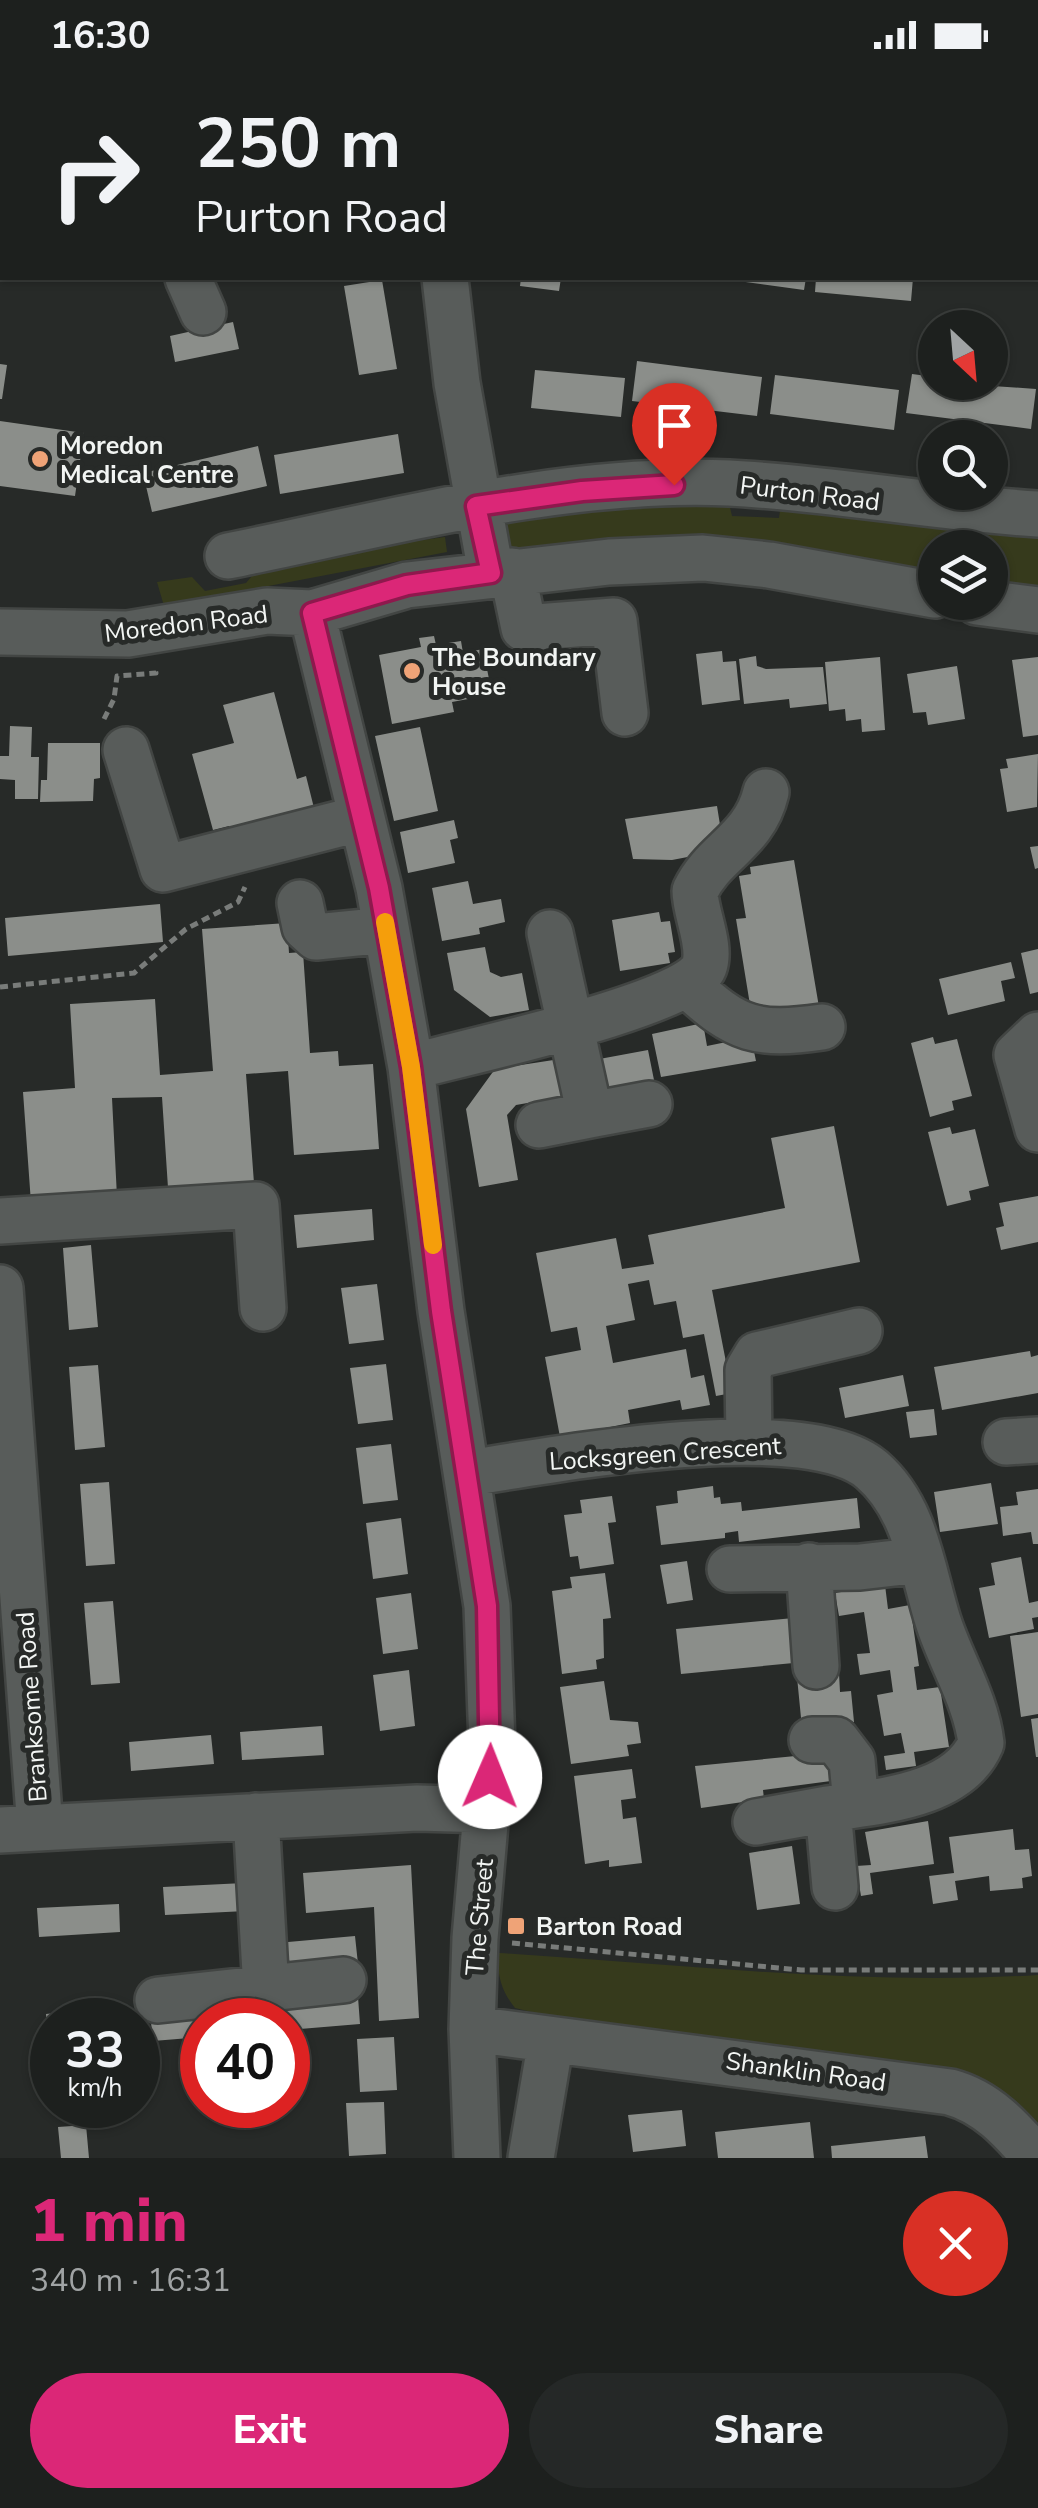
<!DOCTYPE html>
<meta charset="utf-8">
<style>
body{margin:0;font-family:"Nunito Sans",sans-serif;background:#252827;color:#f1f3f6;height:100vh;display:flex;flex-direction:column;font-size:38px;white-space:nowrap}
*{box-sizing:border-box;margin:0}
p{font-size:32px;color:#a0a3a4}
.icon{flex:none;width:55px;height:55px;fill:none;stroke:currentColor;stroke-width:2;stroke-linecap:round;stroke-linejoin:round}
.map{position:relative;height:2088px;overflow:hidden}
.sheet{display:flex;flex-direction:column;background:#1d201e;flex:1}
.sheet>*{flex:none}
.top-card{position:absolute;left:0px;top:0px;width:1040px;height:210px;box-shadow:0 2px 8px #0004,0 0 0 2px #3b3e3c;background:#1d201e;color:#f1f3f6;overflow:hidden}
.needle{width:65px;rotate:154deg}
.tools{position:absolute;left:918px;top:240px;display:grid;gap:20px}
.tools a{display:grid;place-items:center;width:90px;height:90px;border-radius:50%;background:#1d201e;box-shadow:0 2px 8px #0004,0 0 0 2px #3b3e3c;font-size:50px}
.speed{position:absolute;left:30px;top:1928px;display:flex;gap:20px;font-size:50px;font-weight:700;text-align:center}
.speed>*{display:grid;place-content:center;width:130px;height:130px;border-radius:50%;background:#1d201e;box-shadow:0 2px 8px #0004,0 0 0 2px #3b3e3c;line-height:1}
.speed small{font-size:25px;font-weight:400}
.speed .limit{border:15px solid #d22;background:#fff;color:#111}
.pin{position:absolute;display:grid;place-items:center;width:85px;height:85px;color:#fff;margin:-102px -42px;border-radius:50% 50% 50% 0;rotate:-45deg;box-shadow:0 0 10px #0007}
.pin .icon{rotate:45deg}
.me{position:absolute;width:110px;margin:-55px;rotate:1deg;stroke-linejoin:round;filter:drop-shadow(0 0 8px #0008)}
.turn{display:flex;align-items:center;gap:35px;height:210px;padding:0 30px;font-size:45px}
.turn .icon{width:130px;height:130px;stroke-width:2.5}
.turn b{display:block;font-size:70px;line-height:85px}
.round{display:grid;place-items:center;flex:none;width:105px;height:105px;border-radius:52px;background:#252827}
.headline{display:flex;align-items:center;justify-content:space-between;height:170px;padding:0 30px}
h1{font-size:60px;font-weight:800;line-height:75px;color:#db2777}
.cta{display:flex;gap:20px;margin-top:auto;padding:20px 30px}
.cta a{flex:1;height:115px;border-radius:60px;background:#db2777;color:#fff;font-size:40px;font-weight:800;line-height:115px;text-align:center}
.cta a+a{background:#252827;color:#f1f3f6}
.status{display:flex;justify-content:space-between;align-items:center;height:70px;padding:0 50px;background:#1d201e;direction:ltr}
.status svg{height:28px;fill:currentColor}
.map>svg:first-child{display:block}
.green{fill:#363a1c}
.building{fill:#8b8e8a}
.lines{fill:none;stroke-linecap:round;stroke-linejoin:round}
.minor-casing{stroke:#424543;stroke-width:50}
.path{stroke:#797c7a;stroke-width:5;stroke-dasharray:8 5;stroke-linecap:butt}
.minor{stroke:#585c5a;stroke-width:45}
.route-casing{stroke:#8e194d;stroke-width:25}
.route{stroke:#db2777;stroke-width:18}
.slow{stroke:#f59e0b;stroke-width:18}
.poi-dot{fill:#efa377;stroke:#272a28;stroke-width:4}
.labels{text-anchor:middle;stroke-width:10;stroke-linejoin:round;paint-order:stroke}
.poi-label{font-size:25px;font-weight:bold;fill:#f2f5f3;stroke:#272a28;text-anchor:start}
.street-label{font-size:25px;fill:#f2f5f3;stroke:#272a28}
</style>
<div class="status"><b>16:30</b><svg viewBox="0 0 49 12"><path d="M0 12V9h3v3zM5 12V6h3v6zM10 12V3h3v9zM15 12V0h3v12zM26 1h20v11H26zM47 4h2v5h-2z"/></svg></div>
<div class="map">
<svg width="1038" height="2088" viewBox="0 0 1038 2088">
<rect width="100%" height="100%" fill="#272a28"/>
<path class="green" d="M727,425l5,21 47,2 3,-22 256,26v73l-48,-6v-41h-55v33l-235,-40 -94,-1 -90,8 -13,-6 -1,-20 24,-9z
M415,459l1,12 29,-4 2,15 -283,54 -7,-24 35,-5 13,14 41,-8 15,-18z
M499,1883c180,11 359,33 539,22v160l-523,-127c-13,-16 -19,-34 -16,-55z"/>
<path class="building" d="M521,208h40l-2,13 -39,-5z
M716,208h90l-2,12z
M816,208h97l-2,23 -96,-9z
M382,210l15,89 -38,6 -15,-89z
M233,252l6,27 -64,13 -5,-26z
M637,291l125,16 -5,39 -125,-15z
M0,294l7,1 -5,34h-2z
M535,300l90,8 -4,39 -90,-9z
M912,304l23,3v5l101,7 -5,40 -125,-16z
M775,305l124,15 -5,40 -124,-16z
M0,351l84,12 -9,63 -75,-10z
M398,364l6,39 -124,21 -6,-39z
M258,376l9,40 -115,26 -9,-39z
M434,566l2,9 25,-4 2,12 20,-4 6,30 -13,3 3,15 -27,5 2,10 -62,12 -13,-69 42,-8 -2,-9z
M722,581l1,11 13,-1 4,39 -38,5 -6,-51z
M756,586l1,10 9,3 57,-2 4,37 -37,4 -1,-9 -45,5 -5,-45z
M880,587l5,73 -23,2 -1,-13 -15,2 -1,-12 -16,2 -4,-49z
M1038,587v78l-15,2 -11,-77z
M957,596l8,53 -37,6 -2,-13 -13,1 -6,-39z
M274,622l23,87 9,-3 8,32 -83,23 -2,-5 -16,4 -21,-76 42,-11 -11,-38z
M10,656l22,1 -1,30h8l-1,42h-23v-19l-15,-1v-23h9z
M420,657l18,84 -44,10 -19,-85z
M48,673h52v35l-6,1 -1,22 -53,1 1,-22h6z
M1038,684l-1,53 -30,5 -7,-43 8,-1 -2,-9z
M717,736l7,44 -52,10 -39,-1 -8,-40z
M454,750l4,18 -8,2 5,23 -47,10 -8,-41z
M1038,776v22l-3,1 -5,-22z
M794,790l25,147 -51,8 -17,-4 -15,-92 10,-1 -7,-42 12,-2 -1,-7z
M468,811l5,23 28,-5 4,23 -26,6 1,6 -38,7 -10,-53z
M160,834l3,38 -155,14 -3,-38z
M659,842l2,10 9,-1 5,31 -7,1 2,10 -50,8 -8,-51z
M287,853l2,30 14,-1 7,101 28,-2 1,15 34,-2 6,85 -85,6 -6,-84 -42,3 9,123 -86,6 -7,-106 -50,1 5,99 -86,6 -8,-111 52,-4 -5,-84 85,-5 5,76 53,-4 -11,-142z
M485,877l5,25 11,5 21,-4 7,37 -39,7 -36,-27 -7,-37z
M1038,879v43l-8,2 -9,-41z
M1011,892l4,16 -14,3 4,20 -57,14 -9,-36z
M703,953l4,23 44,-9 5,24 -95,16 -9,-43z
M933,967l2,7 22,-5 15,57 -20,5 2,9 -24,7 -19,-74z
M648,980l6,30 -55,11 -5,-31z
M573,987l6,37 -63,11 -9,10 11,65 -39,7 -13,-78 29,-40z
M834,1056l26,136 -148,28 20,103 -16,3 -12,-62 -21,4 -7,-37 -22,4 -5,-25 -21,4 7,36 -29,6 7,37 73,-14 5,29 13,-3 6,30 -28,5 -2,-10 -52,10 2,13 -70,14 -15,-80 36,-7 -4,-23 -26,5 -15,-79 80,-15 6,31 32,-5 -6,-29 137,-27 -14,-70z
M950,1057l2,7 23,-5 14,57 -20,5 2,9 -24,6 -19,-74z
M1038,1126v46l-37,8 -5,-22 8,-2 -5,-23z
M372,1139l2,31 -77,8 -3,-33z
M91,1175l7,82 -29,3 -6,-82z
M377,1214l7,56 -35,4 -8,-56z
M1030,1281l1,6 7,-2v38l-96,17 -8,-43z
M386,1294l7,56 -35,4 -8,-56z
M98,1295l7,82 -30,3 -6,-83z
M903,1305l6,31 -64,12 -6,-30z
M934,1339l3,26 -27,3 -4,-26z
M391,1374l7,56 -35,4 -7,-56z
M109,1412l6,82 -29,2 -6,-82z
M991,1413l7,41 -58,8 -6,-40z
M713,1416l1,12 6,-1 1,7 20,-2 1,9 115,-13 3,30 -121,14 -1,-11 -13,2v5l-64,7 -5,-39 22,-3 -1,-12z
M1038,1419v55h-5l-2,-12 -28,4 -3,-29 18,-2 -2,-13z
M612,1426l4,26 -8,1 6,41 -34,5 -2,-13 -8,1 -6,-42 18,-2 -2,-13z
M401,1448l7,56 -35,5 -7,-56z
M1021,1487l8,46 9,-2v16l-6,1 2,11 -45,9 -10,-50 16,-3 -4,-22z
M687,1491l6,39 -26,4 -7,-39z
M605,1503l6,45 -8,1 1,39 -8,2 1,9 -35,5 -10,-83 20,-3 -2,-11z
M885,1515l3,24 22,-4 9,61 -5,1 3,23 23,-3 9,60 -35,5 2,14 -30,4 -2,-14 21,-3 -4,-20 -17,3 -7,-41 16,-3 -3,-22 -30,5 -3,-21 13,-1 -6,-41 -25,4 -4,-23z
M411,1523l7,56 -35,5 -7,-56z
M113,1531l7,82 -29,2 -7,-82z
M804,1547v45l-123,12 -5,-45z
M1038,1562v82l-17,3 -11,-81z
M409,1600l6,56 -35,5 -7,-56z
M839,1603l1,19 11,-1 3,31 -52,6 -5,-51z
M604,1611l6,39 28,2 3,21 -14,2 2,11 -58,8 -11,-77z
M1038,1648v39h-2l-5,-38z
M322,1656l2,29 -82,5 -2,-28z
M211,1665l3,29 -83,7 -2,-29z
M816,1684l27,1 3,24 -83,11 1,9 -63,9 -6,-42z
M632,1699l4,29 -15,2 2,19 13,-2 6,46 -33,4v-7l-24,4 -11,-88z
M928,1751l6,43 -64,9 3,21 -12,2 -5,-30 15,-1 -6,-33z
M1013,1759l2,21 14,-1 3,27 -10,2 1,10 -33,3 -1,-15 -34,5 3,19 -25,4 -4,-28 25,-3 -5,-36z
M792,1776l8,58 -43,6 -8,-57z
M411,1795l8,153 -40,3 -5,-114 -68,6 -3,-40z
M244,1813l2,28 -81,4 -2,-28z
M119,1834l1,28 -81,5 -2,-29z
M355,1866l3,28 -78,7 -3,-28z
M358,1927l2,27 -72,6v-10h-86v17l-49,4 -3,-28z
M74,1941l1,9h-23l-2,38 -4,-44z
M394,1967l3,53 -37,2 -3,-53z
M384,2032l2,52 -37,2 -3,-53z
M682,2040l4,36 -53,6 -5,-37z
M810,2052l4,36h-96l-3,-26z
M86,2055l3,33h-28l-3,-31z
M925,2066l3,22h-96l-1,-12z"/>
<g class="lines">
<defs>
<path id="minor" d="M164,2l1,-2
M499,2l1,-2
M675,2v-2
M0,144h2
M188,208l15,34
M445,208l12,105 34,190
M228,486c163,-33 334,-80 501,-73 103,5 206,25 309,31
M512,501l12,57 90,-7 11,92
M977,532l61,8
M312,543l67,275 32,179 30,244 46,295 5,138 -17,194 -3,91 5,129
M0,562l128,2 139,-23 45,2 95,-28 202,-23 94,-4 66,7 166,30
M126,680l37,119 199,-51
M300,833l5,24 11,10 70,-7
M550,863l40,182 59,-11
M688,915c49,46 69,51 134,42
M1038,965l-21,20 21,74
M411,997c49,-14 279,-62 293,-100 8,-21 -9,-54 -9,-76 19,-40 59,-49 71,-99
M539,1055l51,-10
M0,1151l256,-16 7,103
M0,1218l40,540
M749,1372l-1,-72 9,-15 102,-24
M1006,1372l32,-2
M469,1403c88,-14 336,-60 403,-3 44,38 50,100 66,151 13,41 38,79 43,122 -23,54 -103,58 -153,66l7,78
M809,1496l7,100
M730,1499l130,-2 61,-7
M812,1670h24l16,21 4,43
M256,1746l10,174
M756,1752l72,-13
M0,1760l417,-22 72,2
M158,1930l185,-20
M472,1959l478,63c37,10 61,37 86,66
M531,2088l20,-118"/>
</defs>
<use href="#minor" class="minor-casing"/>
<path class="path" d="M825,0l14,2
M13,2v-2
M972,2l1,-2
M0,9h2
M1038,64v1
M0,87l2,-16
M104,649l10,-20 3,-23 39,-3 -1,-4
M0,917l134,-14 52,-44 52,-27 7,-15
M512,1873l289,27h237"/>
<use href="#minor" class="minor"/>
</g>
<g class="lines">
<defs>
<path id="route" d="M490,1707l-3,-171 -46,-295 -30,-244 -32,-179 -67,-275 95,-28 84,-12 -15,-67 106,-15 92,-6"/>
</defs>
<use href="#route" class="route-casing"/>
<use href="#route" class="route"/>
<path class="slow" d="M385,852l26,145 22,178"/>
</g>
<g class="poi-dot">
<circle cx="40" cy="389" r="10"/>
<circle cx="412" cy="601" r="10"/>
<rect x="506" y="1846" width="20" height="20" rx="5"/>
</g>
<g class="labels">
<g class="poi-label">
<text x="60" y="384">Moredon<tspan x="60" dy="29">Medical Centre</tspan></text>
<text x="432" y="596">The Boundary<tspan x="432" dy="29">House</tspan></text>
<text x="536" y="1865">Barton Road</text>
</g>
<g class="street-label">
<text transform="translate(810 423) rotate(7)" y="9">Purton Road</text>
<text transform="translate(186 553) rotate(-7)" y="9">Moredon Road</text>
<text transform="translate(665 1383) rotate(-4)" y="9">Locksgreen Crescent</text>
<text transform="translate(31 1637) rotate(-94)" y="9">Branksome Road</text>
<text transform="translate(479 1847) rotate(-85)" y="9">The Street</text>
<text transform="translate(806 2001) rotate(8)" y="9">Shanklin Road</text>
</g>
</g>
</svg>
<div class="tools">
<a><svg class="needle" viewBox="-14 -14 28 28"><path d="M0-13l5 13h-10z" fill="#e53935"/><path d="M0 13l5-13h-10z" fill="#a0a3a4"/></svg></a>
<a><svg class="icon" aria-label="search" viewBox="0 0 24 24"><circle cx="10" cy="10" r="6"/><path d="M15 15l6 6"/></svg></a>
<a><svg class="icon" aria-label="layers" viewBox="0 0 24 24"><path d="M12 4l9 5-9 5-9-5zM3 14l9 5 9-5"/></svg></a>
</div>
<div class="speed"><div>33<small>km/h</small></div><div class="limit">40</div></div>
<div class="pin" style="left:674px;top:415px;background:#d93025"><svg class="icon" aria-label="arrive" viewBox="0 0 24 24"><path d="M6 21V4h12l-3 4 3 4H6"/></svg></div>
<svg class="me" style="left:490px;top:1707px" viewBox="-20 -20 40 40"><circle r="19" fill="#fff"/><path d="M0-13L10 11 0 6-10 11z" fill="#db2777"/></svg>
<div class="top-card">
<div class="turn"><svg class="icon" aria-label="right" viewBox="0 0 24 24"><path d="M7 20v-9h11M14 6l5 5-5 5"/></svg><div><b>250 m</b>Purton Road</div></div>
</div>
</div>
<section class="sheet">
<div class="headline"><div><h1>1 min</h1><p>340 m · 16:31</p></div><a class="round" style="background:#d93025;color:#fff"><svg class="icon" aria-label="close" viewBox="0 0 24 24"><path d="M6 6l12 12M18 6L6 18"/></svg></a></div>
<div class="cta"><a>Exit</a><a>Share</a></div>
</section>
